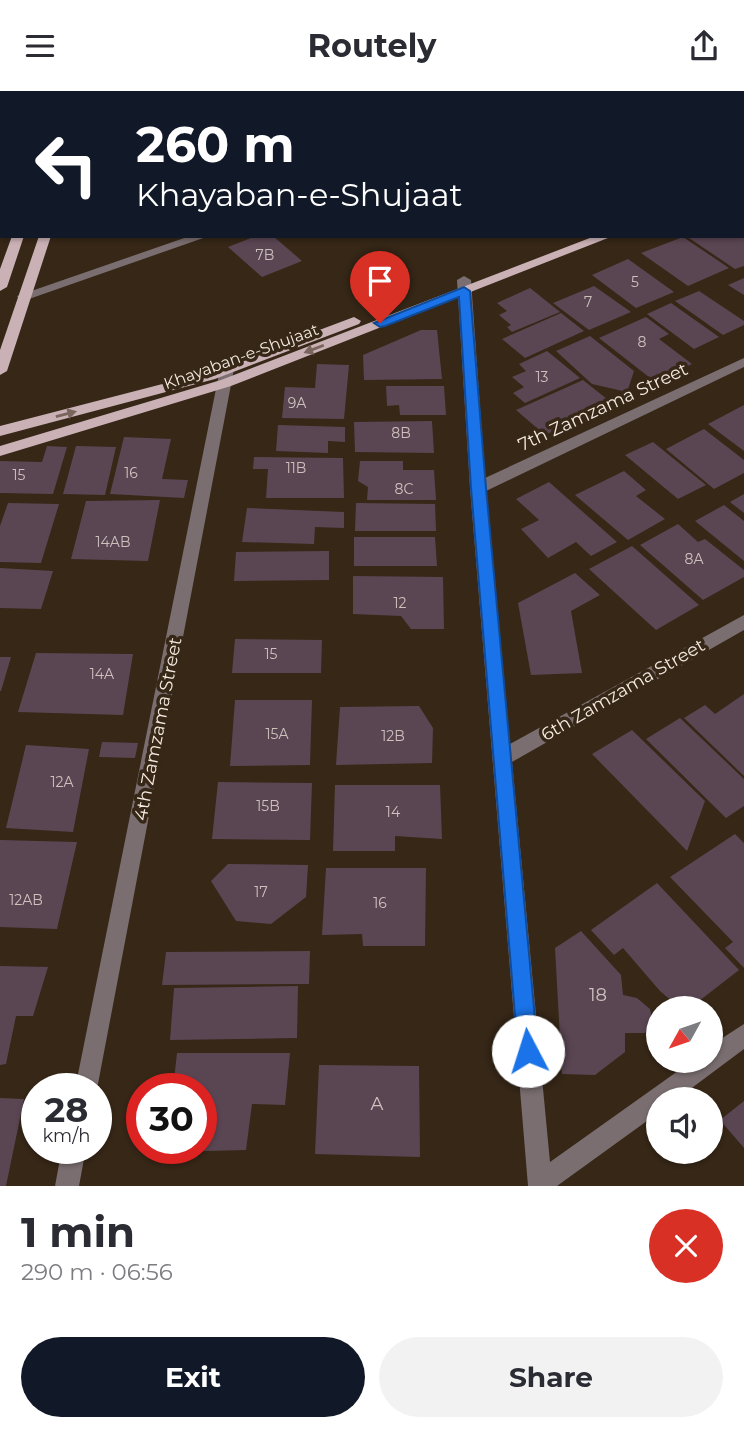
<!DOCTYPE html>
<meta charset="utf-8">
<style>
body{margin:0;font-family:Montserrat,sans-serif;background:#f2f2f3;color:#2b2b33;height:100vh;display:flex;flex-direction:column;font-size:26px;white-space:nowrap}
*{box-sizing:border-box;margin:0}
p{font-size:23px;color:#7c7c81}
.icon{flex:none;width:38px;height:38px;fill:none;stroke:currentColor;stroke-width:2;stroke-linecap:round;stroke-linejoin:round}
.map{position:relative;height:1095px;overflow:hidden}
.drawer{display:flex;flex-direction:column;background:#fff;flex:1}
.drawer>*{flex:none}
.guide{position:absolute;left:0px;top:0px;width:746px;height:147px;box-shadow:0 2px 5px #0004;background:#111827;color:#fff;overflow:hidden}
.needle{width:46px;rotate:230deg}
.fabs{position:absolute;left:646px;top:905px;display:grid;gap:14px}
.fabs a{display:grid;place-items:center;width:77px;height:77px;border-radius:50%;background:#fff;box-shadow:0 2px 5px #0004;font-size:35px}
.speed{position:absolute;left:21px;top:982px;display:flex;gap:14px;font-size:35px;font-weight:700;text-align:center}
.speed>*{display:grid;place-content:center;width:91px;height:91px;border-radius:50%;background:#fff;box-shadow:0 2px 5px #0004;line-height:1}
.speed small{font-size:18px;font-weight:400}
.speed .limit{border:10px solid #d22;background:#fff;color:#111}
.pin{position:absolute;display:grid;place-items:center;width:60px;height:60px;color:#fff;margin:-72px -30px;border-radius:50% 50% 50% 0;rotate:-45deg;box-shadow:0 0 7px #0007}
.pin .icon{rotate:45deg}
.me{position:absolute;width:77px;margin:-38px;rotate:355deg;stroke-linejoin:round;filter:drop-shadow(0 0 5px #0008)}
.turn{display:flex;align-items:center;gap:24px;height:147px;padding:0 21px;font-size:32px}
.turn .icon{width:91px;height:91px;stroke-width:2.5}
.turn b{display:block;font-size:49px;line-height:60px}
.round{display:grid;place-items:center;flex:none;width:74px;height:74px;border-radius:37px;background:#f2f2f3}
.overview{display:flex;align-items:center;justify-content:space-between;height:119px;padding:0 21px}
h1{font-size:42px;font-weight:700;line-height:52px}
.action{display:flex;gap:14px;margin-top:auto;padding:14px 21px}
.action a{flex:1;height:80px;border-radius:42px;background:#111827;color:#fff;font-size:28px;font-weight:700;line-height:80px;text-align:center}
.action a+a{background:#f2f2f3;color:#2b2b33}
header{display:flex;justify-content:space-between;align-items:center;height:91px;padding:0 21px;background:#fff;font-size:32px;font-weight:700}
.map>svg:first-child{display:block}
.building{fill:#5a4653}
.lines{fill:none;stroke-linecap:round;stroke-linejoin:round}
.minor{fill:#7a6e70;fill-rule:evenodd}
.major{fill:#cab1b5;fill-rule:evenodd}
.oneway{fill:#79655e}
.route{fill:#1a73e8;stroke:#114b97;stroke-width:2}
.labels{text-anchor:middle;stroke-width:7;stroke-linejoin:round;paint-order:stroke}
.number-label{font-size:14px;fill:#cec1bd}
.far-street-label{font-size:16px;fill:#f4eae0;stroke:#362717}
.street-label{font-size:18px;fill:#f4eae0;stroke:#362717}
.near-number-label{font-size:18px;fill:#cec1bd}
</style>
<header><svg class="icon" aria-label="menu" viewBox="0 0 24 24"><path d="M4 6h16M4 12h16M4 18h16"/></svg>Routely<svg class="icon" aria-label="share" viewBox="0 0 24 24"><path d="M12 15V3M7 8l5-5 5 5M5 13v7h14v-7"/></svg></header>
<div class="map">
<svg width="744" height="1095" viewBox="0 0 744 1095">
<rect width="100%" height="100%" fill="#362717"/>
<path class="building" d="M256,145h17l29,25 -40,16 -34,-30z
M686,145h58v30l-9,3z
M683,146l46,31 -41,18 -47,-33z
M628,168l46,33 -38,16 -44,-33z
M744,187v17l-16,-10z
M594,195l37,26 -42,18 -36,-27z
M530,197l30,24 -48,20 -5,-5 4,-2 -12,-10 8,-4 -10,-8z
M699,200l45,30v4l-21,10 -48,-34z
M671,212l48,34 -25,12 -47,-35z
M561,222l23,18 -59,27 -23,-19z
M646,226l23,17 -10,5 33,25 -38,17 -55,-43z
M421,239h16l5,49 -78,1 -1,-25z
M590,245l44,35 -7,21 -35,-8 -36,-33z
M547,260l33,27 -55,25 -12,-10 11,-6 -12,-10 14,-6 -7,-7z
M317,273l32,1 -5,54 -62,-1 3,-31 30,1z
M583,289l29,23 -67,32 -29,-25z
M386,295h58l2,29h-46l-1,-10 -12,1z
M744,314v46l-36,-27z
M432,330l2,32 -79,-1 -1,-30z
M278,334l67,2v15l-17,-1v12l-52,-2z
M704,338l40,31v13l-30,16 -48,-40z
M124,346l47,2 -9,40 26,1 -4,18 -74,-4z
M653,351l53,43 -28,14 -53,-44z
M47,355l20,1 -14,47 -53,-1v-32l42,1z
M76,355l40,1 -11,48 -42,-1z
M254,366l89,1 1,40h-78l2,-29h-15z
M360,370h43v9h31l2,30h-69l1,-13 -10,-6z
M624,380l22,19 -10,6 29,23 -37,21 -53,-45z
M549,391l68,60 -26,14 -15,-14 -28,16 -27,-29 18,-9 -23,-21z
M744,403v19l-14,-11z
M160,409l-12,61 -77,-2 15,-58z
M8,412l51,1 -18,59 -41,-1v-36z
M356,412l79,1 1,27h-81z
M724,414l20,16v40l-49,-40z
M247,417l97,4v16l-29,-1 -1,17 -72,-2z
M678,433l20,18 7,-3 39,31v7l-41,23 -63,-55z
M354,446h81l2,29h-83z
M632,455l67,59 -43,25 -67,-61z
M329,460v29l-95,1 2,-29z
M0,477l53,3 -12,38 -41,-1z
M575,482l25,22 -29,16 11,62 -51,2 -13,-72z
M353,485l90,1 1,52h-33l-10,-13 -48,-2z
M235,548l87,1 -1,33h-89z
M36,562l97,1 -10,61 -105,-3z
M0,566h11l-10,34h-1z
M744,603v82l-60,-58 21,-13 10,9z
M235,609h77l-2,65 -80,1z
M419,615l14,22 -1,35 -96,2 4,-58z
M680,627l64,61v27l-18,12 -80,-79z
M632,639l73,71 -18,50 -95,-97z
M102,651l36,1 -3,15 -36,-1z
M26,654l63,4 -16,83 -67,-4z
M218,691l94,1 -2,57 -98,-1z
M335,694h105l2,54 -47,-3v15h-62z
M735,743l9,9v125l-19,-20 8,-6 -63,-65z
M0,749l77,2 -20,87 -57,-2z
M228,773l80,1 -2,32 -35,27 -35,-3 -25,-40z
M326,777h100l-1,78h-62l-1,-12 -40,1z
M657,792l82,87 -49,38h-10l-20,-17 -37,-43 -9,7 -23,-25z
M581,840l40,44 2,20 14,3 13,11 3,14 -8,10h-20v19l-30,23 -33,-1 -7,-126z
M310,860l-1,33 -147,1 4,-33z
M0,875l48,1 -15,49h-17l-10,48 -6,1z
M298,895l-1,52 -127,2 4,-52z
M177,962h113l-5,52 -33,-1 -6,46 -80,2 1,-4h34v-59h-28z
M319,974l100,1 1,91 -105,-3z
M0,1007l24,1 -18,87h-6z
M744,1010v47l-24,-28z"/>
<g class="lines">
<path class="minor" d="M259,0h14l-15,2z
M525,0h11l1,2h-11z
M0,17h2l-2,7z
M0,75h2l-2,8z
M190,145h19l-180,63h-10l-2,-3z
M464,185l7,4 14,198 259,-120v9l-258,124 24,253 234,-129v15l-232,132 38,400 142,-101h18v-15l34,-22v25l-67,50h-19v14l-101,73h-29l-58,-698 -13,-208z
M227,274l7,4 -137,720 -1,3v-3h-21l145,-720z
M62,1057h24l-7,38h-24z"/>
<path class="major" d="M43,0h10v2h-10z
M61,0h10v2h-10z
M12,145h12l-17,51 -7,4v-22z
M39,145h12l-44,135 -7,4v-25z
M595,145h18l-382,150 -231,70v-10l221,-66z
M354,226l7,4 -2,3 -144,55 -215,57v-10l205,-53z"/>
</g>
<defs><path id="oneway-solid" d="M-6-.8H1V-3.2L6.5 0L1 3.2V.8H-6Z" transform="scale(1.75)"/></defs>
<g class="oneway">
<use href="#oneway-solid" transform="translate(314 258) rotate(159)"/>
<use href="#oneway-solid" transform="translate(66 323) rotate(-14)"/>
</g>
<path class="route" d="M464,196l6,4 16,197 52,563 -3,7 -7,3 -7,-3 -3,-7 -47,-563 -12,-191 -74,29 -5,1 -6,-4z"/>
<g class="labels">
<g class="number-label">
<text x="265" y="169">7B</text>
<text x="635" y="196">5</text>
<text x="588" y="216">7</text>
<text x="642" y="256">8</text>
<text x="542" y="291">13</text>
<text x="297" y="317">9A</text>
<text x="401" y="347">8B</text>
<text x="296" y="382">11B</text>
<text x="131" y="387">16</text>
<text x="19" y="389">15</text>
<text x="404" y="403">8C</text>
<text x="113" y="456">14AB</text>
<text x="694" y="473">8A</text>
<text x="400" y="517">12</text>
<text x="271" y="568">15</text>
<text x="102" y="588">14A</text>
<text x="277" y="648">15A</text>
<text x="393" y="650">12B</text>
<text x="62" y="696">12A</text>
<text x="268" y="720">15B</text>
<text x="393" y="726">14</text>
<text x="261" y="806">17</text>
<text x="26" y="814">12AB</text>
<text x="380" y="817">16</text>
</g>
<g class="far-street-label">
<text transform="translate(241 265) rotate(-20)" y="6">Khayaban-e-Shujaat</text>
</g>
<g class="street-label">
<text transform="translate(603 316) rotate(-25)" y="6">7th Zamzama Street</text>
<text transform="translate(623 599) rotate(-30)" y="6">6th Zamzama Street</text>
<text transform="translate(158 638) rotate(-79)" y="6">4th Zamzama Street</text>
</g>
<g class="near-number-label">
<text x="598" y="910">18</text>
<text x="377" y="1019">A</text>
</g>
</g>
</svg>
<div class="fabs">
<a><svg class="needle" viewBox="-14 -14 28 28"><path d="M0-13l5 13h-10z" fill="#e53935"/><path d="M0 13l5-13h-10z" fill="#7c7c81"/></svg></a>
<a><svg class="icon" aria-label="sound" viewBox="0 0 24 24"><path d="M4 9h4l5-4v14l-5-4H4zM17 9q2 3 0 6"/></svg></a>
</div>
<div class="speed"><div>28<small>km/h</small></div><div class="limit">30</div></div>
<div class="pin" style="left:380px;top:232px;background:#d93025"><svg class="icon" aria-label="arrive" viewBox="0 0 24 24"><path d="M6 21V4h12l-3 4 3 4H6"/></svg></div>
<svg class="me" style="left:528px;top:960px" viewBox="-20 -20 40 40"><circle r="19" fill="#fff"/><path d="M0-13L10 11 0 6-10 11z" fill="#1a73e8"/></svg>
<div class="guide">
<div class="turn"><svg class="icon" aria-label="left" viewBox="0 0 24 24"><path d="M17 20v-9H6M10 6l-5 5 5 5"/></svg><div><b>260 m</b>Khayaban-e-Shujaat</div></div>
</div>
</div>
<section class="drawer">
<div class="overview"><div><h1>1 min</h1><p>290 m · 06:56</p></div><a class="round" style="background:#d93025;color:#fff"><svg class="icon" aria-label="close" viewBox="0 0 24 24"><path d="M6 6l12 12M18 6L6 18"/></svg></a></div>
<div class="action"><a>Exit</a><a>Share</a></div>
</section>
